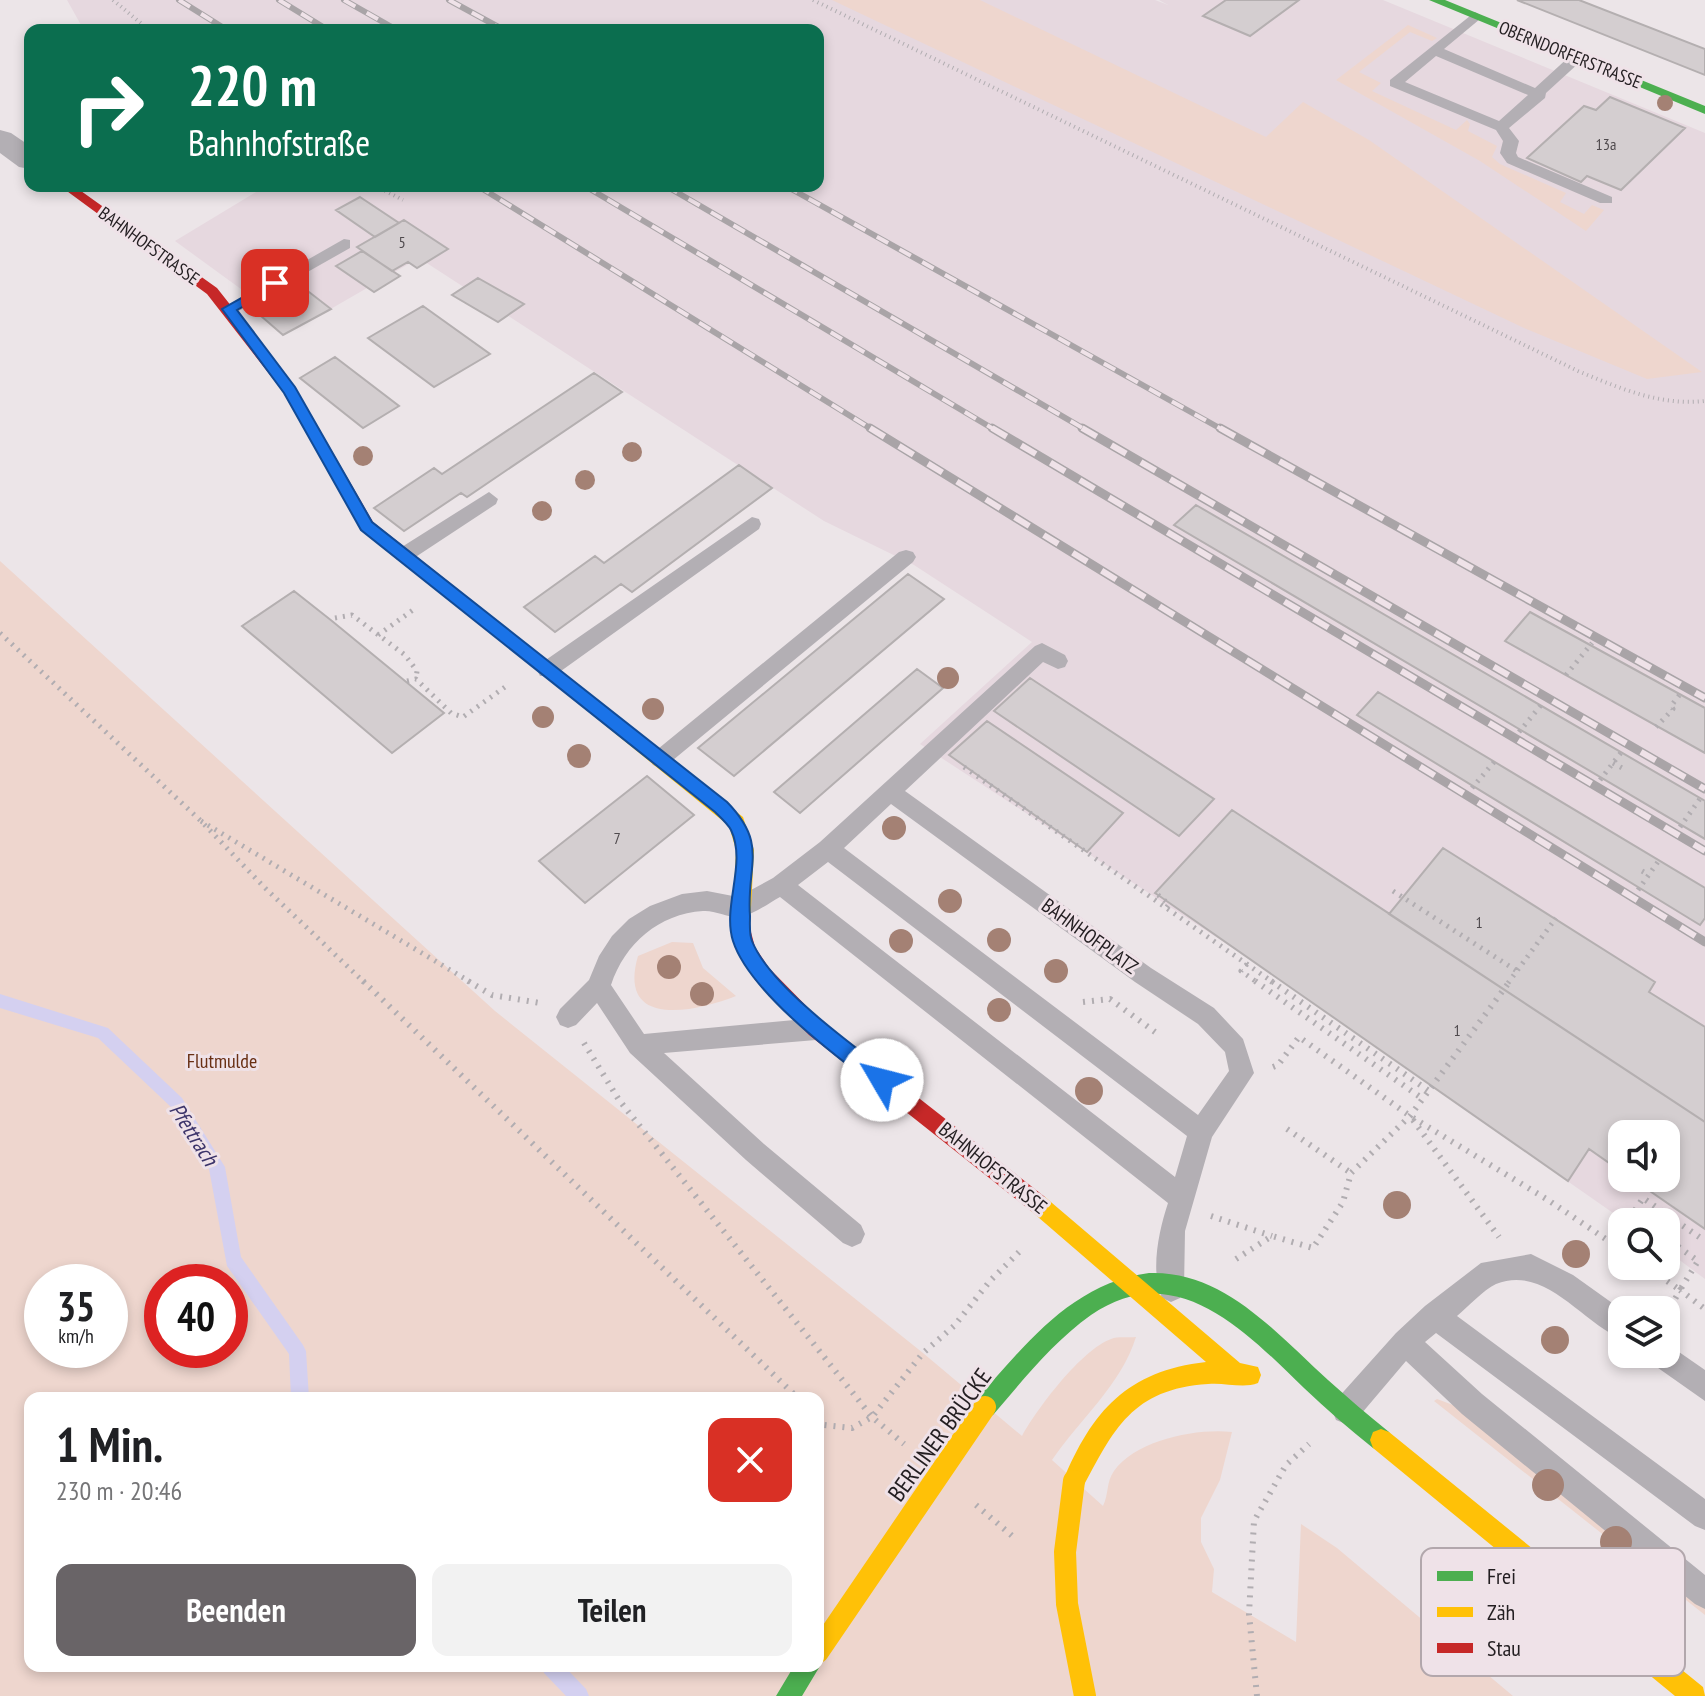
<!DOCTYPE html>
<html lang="de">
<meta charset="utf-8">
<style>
body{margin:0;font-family:"PT Sans Narrow",sans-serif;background:#f2f2f2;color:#202124;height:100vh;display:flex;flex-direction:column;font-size:30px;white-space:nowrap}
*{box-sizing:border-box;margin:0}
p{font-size:26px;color:#757577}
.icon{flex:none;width:44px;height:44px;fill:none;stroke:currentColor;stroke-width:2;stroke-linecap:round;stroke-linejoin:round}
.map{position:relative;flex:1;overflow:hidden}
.details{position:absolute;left:24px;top:1392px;width:800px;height:280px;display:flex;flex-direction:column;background:#fff;border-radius:16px;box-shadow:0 4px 12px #0003}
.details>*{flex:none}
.top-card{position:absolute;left:24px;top:24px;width:800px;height:168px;border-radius:16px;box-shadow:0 4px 12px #0003;background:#0b6e4f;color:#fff;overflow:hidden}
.buttons{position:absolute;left:1608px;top:1120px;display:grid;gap:16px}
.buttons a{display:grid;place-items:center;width:72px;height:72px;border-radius:16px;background:#fff;box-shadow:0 4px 12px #0003;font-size:40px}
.speed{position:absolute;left:24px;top:1264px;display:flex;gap:16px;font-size:40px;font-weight:700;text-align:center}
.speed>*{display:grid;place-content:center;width:104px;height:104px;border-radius:50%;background:#fff;box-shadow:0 4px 12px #0003;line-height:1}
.speed small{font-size:20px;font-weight:400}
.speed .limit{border:12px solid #d22;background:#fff;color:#111}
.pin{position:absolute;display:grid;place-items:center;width:68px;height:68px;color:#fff;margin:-34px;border-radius:16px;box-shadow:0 4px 12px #0006}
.me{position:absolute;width:88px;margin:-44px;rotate:307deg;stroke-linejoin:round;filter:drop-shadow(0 0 6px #0008)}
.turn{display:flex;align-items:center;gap:28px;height:168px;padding:0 32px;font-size:36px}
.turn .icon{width:104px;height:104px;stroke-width:2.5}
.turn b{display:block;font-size:56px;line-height:68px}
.round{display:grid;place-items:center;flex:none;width:84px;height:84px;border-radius:16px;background:#f2f2f2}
.overview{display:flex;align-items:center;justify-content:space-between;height:136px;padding:0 32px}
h1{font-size:48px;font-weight:700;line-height:60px}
.action{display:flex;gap:16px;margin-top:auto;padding:16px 32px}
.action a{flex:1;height:92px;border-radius:16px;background:#696467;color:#fff;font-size:32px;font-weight:700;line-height:92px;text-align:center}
.action a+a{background:#f2f2f2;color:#202124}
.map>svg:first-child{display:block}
.built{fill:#e6d8df;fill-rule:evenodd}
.green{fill:#eed6ce;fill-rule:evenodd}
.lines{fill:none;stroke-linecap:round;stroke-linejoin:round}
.stream{fill:#d4d0f0;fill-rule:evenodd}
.building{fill:#d4ced0;stroke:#b4afb0;stroke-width:2}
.path-far2{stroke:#b1adb1;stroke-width:4;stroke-dasharray:1 4;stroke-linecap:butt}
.path-far1{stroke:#b1adb1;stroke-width:5;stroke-dasharray:2 6;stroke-linecap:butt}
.path{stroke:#b1adb1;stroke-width:6;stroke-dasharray:2 7;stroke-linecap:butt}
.lane{fill:#b3afb4;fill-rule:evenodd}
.street{fill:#b3afb4;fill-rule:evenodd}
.fast{fill:#4caf50;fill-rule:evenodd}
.slow{fill:#ffc107;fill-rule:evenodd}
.jam{fill:#c62828;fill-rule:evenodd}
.rail-far1-casing{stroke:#a9a4a7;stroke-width:6}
.rail-casing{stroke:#a9a4a7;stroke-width:9}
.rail-far1{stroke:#efe2e8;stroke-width:4;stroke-dasharray:13;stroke-linecap:butt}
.rail{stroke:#efe2e8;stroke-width:6;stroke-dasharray:17;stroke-linecap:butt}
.slow-bridge{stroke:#ffc107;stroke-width:22}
.tree{fill:#a48174}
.route{fill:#1a73e8;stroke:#114b97;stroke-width:2}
.labels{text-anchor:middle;stroke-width:6;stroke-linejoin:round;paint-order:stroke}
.number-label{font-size:16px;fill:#4f4a4d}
.far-street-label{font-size:18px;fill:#231e21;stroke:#efe2e8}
.street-label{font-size:20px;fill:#231e21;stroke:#efe2e8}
.park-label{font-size:20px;fill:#693015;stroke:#efe2e8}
.water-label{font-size:22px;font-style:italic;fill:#3c346a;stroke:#efe2e8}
.near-street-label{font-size:24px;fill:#231e21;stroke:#efe2e8}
.key{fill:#efe2e8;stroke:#b2a7ac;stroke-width:2}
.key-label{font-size:22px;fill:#231e21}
</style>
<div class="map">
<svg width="1705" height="1696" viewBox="0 0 1705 1696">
<rect width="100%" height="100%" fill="#ece5e8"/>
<path class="built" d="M67,0h1088l13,5 -9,-5h224l322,133v1146l-39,-29v-28h-40l-387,-270 -319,-208 112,-102 -118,-77 -90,-44 -405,-263 -123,71 -121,-88 91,-55h552v-156h-729l-8,-5zM1622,1134h44v44h-44z"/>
<path class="green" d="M832,0h148l286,137 37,-35 66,38 333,232 -55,7 -123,-51z
M1408,25l29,13 -5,3 -22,-9 -51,40 22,11 -9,8 84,39 11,-10 3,4 -2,7 29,15 -5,11 8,7 66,29 -6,9 24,12 8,-9 12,5 -18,21 -106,-70 -144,-81z
M0,561l495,450 428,342 99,83c15,-27 59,-86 89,-97 7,-3 18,-1 25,-2 -15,48 -56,82 -84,123l51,46c6,-12 3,-24 11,-35 22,-31 82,-43 118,-39l-12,48 -19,38v24l13,27 -2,23 84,50 5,-118 36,24 176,148h-1513zM42,1282h68v68h-68zM162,1282h68v68h-68zM30,1398h788v268h-788z
M672,942l21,1 10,25 33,28c-43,17 -119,32 -98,-40z
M1437,1399l16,6 252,200v10l-271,-214z"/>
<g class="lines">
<path class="stream" d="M0,994l108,34 74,70 43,69 16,90 62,88 3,6 3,47h-18l-2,-44 -62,-88 -18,-97 -37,-61 -74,-70 -98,-30z
M542,1666h22l22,23 3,7h-23l-22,-23z"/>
</g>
<path class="building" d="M1226,0h73l-49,36 -47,-20z
M1517,0h62l126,49v26z
M1610,97l75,31 -64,62 -34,-14 -6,6 -54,-24 57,-52 12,4z
M360,197l39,26 -24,14 -39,-27z
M404,220l44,29 -31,19 -9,-6 -16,9 -35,-24z
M362,251l38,25 -26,16 -38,-26z
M478,278l46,26 -26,18 -46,-27z
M300,285l31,24 -48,26 -29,-25z
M423,306l67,48 -56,33 -66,-49z
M335,357l64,49 -36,22 -63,-50z
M594,373l28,19 -155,105 -6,-4 -57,38 -30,-23 60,-40 8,6z
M739,465l33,23 -140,104 -11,-8 -66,48 -31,-25 71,-51 9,7z
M1196,505l509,296v38l-531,-314z
M908,574l36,25 -210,177 -36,-28z
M294,591l38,30 112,92 -52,40 -150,-127z
M1530,612l175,96v45l-200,-112z
M917,669l26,19 -143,125 -26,-21z
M1030,678l6,4 178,117 -35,37 -185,-125z
M1378,692l327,196v30l-5,7 -343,-210z
M987,721l136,92 -36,39 -138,-97z
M647,776l47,39 -109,88 -46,-42z
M1232,810l473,312v107l-74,-51h35v-44h-44v38l-33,-23 -21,32 -410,-286 -3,-2z
M1443,848l212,134 -6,10 56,35v95l-316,-208z"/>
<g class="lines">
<path class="path-far2" d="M113,0l36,30
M813,0l765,371c41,17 82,35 127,30
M376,186l27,14"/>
<path class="path-far1" d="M335,618l17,-3 53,40 12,16 -1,8
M0,633l201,188 63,66 101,96
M378,635l35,-25
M1566,675l26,-32
M407,681l9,-2 35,34 12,4 42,-30
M1656,727l17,-18 -2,-3 10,-13
M1519,732l23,-28
M1613,763l11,6
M964,767l310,216
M1600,780l23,-30
M1472,788l23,-27
M201,821l271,162
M1680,827l22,-31
M1642,871l7,4
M1638,890l22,-31
M1393,891l124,80
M1158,895l11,9 -3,4
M1247,964l-6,7 17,12
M1508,983l48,-65"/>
<path class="path" d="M363,981l435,417
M468,981l24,14 48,8
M1255,981l168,118
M1271,981l158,110
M1083,1002l27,-3 45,33
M584,1043l35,57 253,317 32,27
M1273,1067l5,-2 21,-28 111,79 138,84 74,50
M1413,1120l86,117
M1287,1129l64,44
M1211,1216l61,20
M1642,1222l-10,-7 11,-17 62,43
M1236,1259l36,-23 41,12 30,-46 8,-29 59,-57 100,-135
M1645,1266l35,24 18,-29 -32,-23
M1671,1306l9,-16 25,19
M818,1419l6,6 28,3 20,-11 51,-64 31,-27 36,-45 30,-30
M976,1505l41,35
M1257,1696l-8,-82 5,-93 32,-56 23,-21"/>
<path class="lane" d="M1475,12l7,4 -2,3 -36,30 91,39 36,-33h10v6l-35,32 -1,5 -36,30 10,13 -3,12 2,4 94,40v6h-12l-93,-40 -7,-10 3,-12 -7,-11 -106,-44v-6zM1436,56l92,39 -29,26 -94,-39z
M344,239l6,1v8l-115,65h-12l-2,-4z
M489,492l9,7 -2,5 -85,56h-14l-3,-5 3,-5z
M752,517l7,2 2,5 -2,5 -205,147h-14l-3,-6 3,-6z
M906,550l7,2 3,5 -3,5 -246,203 -7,3 -7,-3 -4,-6 4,-6 246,-201z
M1042,643l23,12 3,6 -3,6 -7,2 -15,-7 -138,129 246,177 63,40 29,31 11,34 -42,64 -27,94 -1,58 -4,9 -9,4 -9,-4c-12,-27 -3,-68 6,-95l-388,-306c-11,6 -27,18 -40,20 -12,1 -25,-7 -37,-6 -44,3 -78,32 -92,74l33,49 172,-16 8,3 4,8 -4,8 -8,3 -152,13 100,91 97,81 4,9 -4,9 -9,4 -9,-4 -97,-83 -116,-107 -33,-50 -21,22 -8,3 -8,-3 -4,-8 4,-8 29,-29 10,-24 13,-20 17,-17 21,-13 32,-12 25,-3 31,6 35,-19 47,-36 215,-196zM891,804l244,178 63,42 27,28 4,19 -31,44 -354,-267zM828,862l359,274 -12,41 -377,-292z
M1531,1254l42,21 49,35v29c-40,-16 -77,-75 -126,-55 -13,6 -28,23 -39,32l248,183v31l-10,-4 -259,-193 -11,9 57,52 223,181v34l-10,-5 -233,-190 -56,-53 -50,59 -10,4 -10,-4 -4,-10 4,-10 60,-67 29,-27 56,-43z
M1666,1343l39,27v31l-54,-38 -4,-9h19z"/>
<path class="street" d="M0,130l11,3 19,13v23l-11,-2 -19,-14z"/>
<path class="fast" d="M1429,0h16l260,106v8z
M1149,1273c75,-3 128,61 179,107 20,18 40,35 61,52l3,8 -3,8 -8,3 -8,-3c-24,-19 -47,-39 -69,-60 -58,-56 -128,-132 -213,-73 -38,27 -68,65 -98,100l-8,3 -8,-3 -3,-8 3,-8c48,-54 95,-116 172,-126z
M818,1661l2,5 -18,30h-26l18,-30h24z"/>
<path class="slow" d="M511,634l232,183 11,33 -4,77 -2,6 -7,2 -7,-2 -2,-6 4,-77 -7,-24 -224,-182 -2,-4 2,-4z
M1038,1194l7,3 195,166 18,4 3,8 -3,8c-15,6 -34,-1 -50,1 -76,5 -94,45 -126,105l-8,3 -8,-3 -3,-8c29,-70 64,-110 143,-119l-175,-151 -3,-7 3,-7z
M1381,1429l8,3 314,255 2,9h-30l-302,-248 -3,-8 3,-8z"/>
<path class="jam" d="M60,186h14l143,102 78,99 78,135 144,114 2,4 -2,4h-12l-143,-114 -78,-137 -77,-99z
M741,919l7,2 7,26 14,21 54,55 222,174 3,7 -3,7 -7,3 -7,-3 -222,-176 -54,-55 -18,-31 -5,-22 2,-6z"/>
<defs>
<path id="rail-far1" d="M179,0l48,30
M279,0l49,30
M344,0l53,30
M449,0l55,30
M478,186l395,244
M585,186l410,244
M666,186l420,244
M786,186l437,244"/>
<path id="rail" d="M870,428l835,514
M992,428l713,423
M1082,428l623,361
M1220,428l485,270"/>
</defs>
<use href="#rail-far1" class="rail-far1-casing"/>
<use href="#rail" class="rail-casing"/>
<use href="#rail-far1" class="rail-far1"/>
<use href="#rail" class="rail"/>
<path class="slow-bridge" d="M1074,1481l-9,71 2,52 18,92
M818,1652l167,-245"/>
</g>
<g class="tree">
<circle cx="1665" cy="103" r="8"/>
<circle cx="632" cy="452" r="10"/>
<circle cx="363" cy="456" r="10"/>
<circle cx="585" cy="480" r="10"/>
<circle cx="542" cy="511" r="10"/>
<circle cx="948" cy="678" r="11"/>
<circle cx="653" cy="709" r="11"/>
<circle cx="543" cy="717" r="11"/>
<circle cx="579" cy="756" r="12"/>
<circle cx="894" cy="828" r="12"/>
<circle cx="950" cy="901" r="12"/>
<circle cx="999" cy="940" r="12"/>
<circle cx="901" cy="941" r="12"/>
<circle cx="669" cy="967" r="12"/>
<circle cx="1056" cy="971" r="12"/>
<circle cx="702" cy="994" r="12"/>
<circle cx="999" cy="1010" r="12"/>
<circle cx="1089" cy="1091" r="14"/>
<circle cx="1397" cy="1205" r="14"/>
<circle cx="1576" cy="1254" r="14"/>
<circle cx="1555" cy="1340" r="14"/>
<circle cx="1548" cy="1485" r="16"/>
<circle cx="1616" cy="1542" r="16"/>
</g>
<path class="route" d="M275,279l5,1v6l-43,24 58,77 77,135 355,280c42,43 19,63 23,114 0,8 -1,18 2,25 17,44 99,103 137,132l3,7 -3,6 -7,3 -7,-3c-42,-32 -126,-95 -142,-145 -11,-35 14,-77 -2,-111 -3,-6 -11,-13 -16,-18l-354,-282 -77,-137 -62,-84z"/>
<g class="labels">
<g class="number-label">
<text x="1606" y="150">13a</text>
<text x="402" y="248">5</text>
<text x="617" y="844">7</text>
<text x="1479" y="928">1</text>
<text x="1457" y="1036">1</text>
</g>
<g class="far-street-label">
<text transform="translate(1570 55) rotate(22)" y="6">OBERNDORFERSTRASSE</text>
<text transform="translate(149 246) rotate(36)" y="6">BAHNHOFSTRASSE</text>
</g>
<g class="street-label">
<text transform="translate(1090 936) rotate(36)" y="7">BAHNHOFPLATZ</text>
<text transform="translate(993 1168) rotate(39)" y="7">BAHNHOFSTRASSE</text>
</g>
<g class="park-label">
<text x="222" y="1068">Flutmulde</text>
</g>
<g class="water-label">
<text transform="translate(194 1134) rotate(57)" y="8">Pfettrach</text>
</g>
<g class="near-street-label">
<text transform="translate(940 1435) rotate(-54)" y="8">BERLINER BRÜCKE</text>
</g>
</g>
<rect x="1421" y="1548" width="264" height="128" rx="12" class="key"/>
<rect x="1437" y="1571" width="36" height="10" fill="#4caf50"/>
<rect x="1437" y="1607" width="36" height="10" fill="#ffc107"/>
<rect x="1437" y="1643" width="36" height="10" fill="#c62828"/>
<g class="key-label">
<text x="1487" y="1584">Frei</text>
<text x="1487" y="1620">Zäh</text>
<text x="1487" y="1656">Stau</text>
</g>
</svg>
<div class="buttons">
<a><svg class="icon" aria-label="sound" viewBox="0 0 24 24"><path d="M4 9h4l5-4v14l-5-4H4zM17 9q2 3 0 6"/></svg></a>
<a><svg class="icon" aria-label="search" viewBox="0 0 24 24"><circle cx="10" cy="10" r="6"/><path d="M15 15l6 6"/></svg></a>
<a><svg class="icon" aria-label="layers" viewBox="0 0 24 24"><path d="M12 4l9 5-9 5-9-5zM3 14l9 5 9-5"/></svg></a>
</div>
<div class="speed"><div>35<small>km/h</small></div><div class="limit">40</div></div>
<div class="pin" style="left:275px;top:283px;background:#d93025"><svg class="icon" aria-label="arrive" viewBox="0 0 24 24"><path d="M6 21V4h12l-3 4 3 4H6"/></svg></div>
<svg class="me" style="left:882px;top:1080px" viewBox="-20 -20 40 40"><circle r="19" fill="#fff"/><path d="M0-13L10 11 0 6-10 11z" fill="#1a73e8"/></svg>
<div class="top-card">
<div class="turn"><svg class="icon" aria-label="right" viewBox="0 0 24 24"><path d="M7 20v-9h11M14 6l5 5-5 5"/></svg><div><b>220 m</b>Bahnhofstraße</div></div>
</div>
<section class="details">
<div class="overview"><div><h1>1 Min.</h1><p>230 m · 20:46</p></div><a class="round" style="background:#d93025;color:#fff"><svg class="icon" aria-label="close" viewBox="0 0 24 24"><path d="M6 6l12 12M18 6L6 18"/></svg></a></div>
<div class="action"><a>Beenden</a><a>Teilen</a></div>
</section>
</div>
